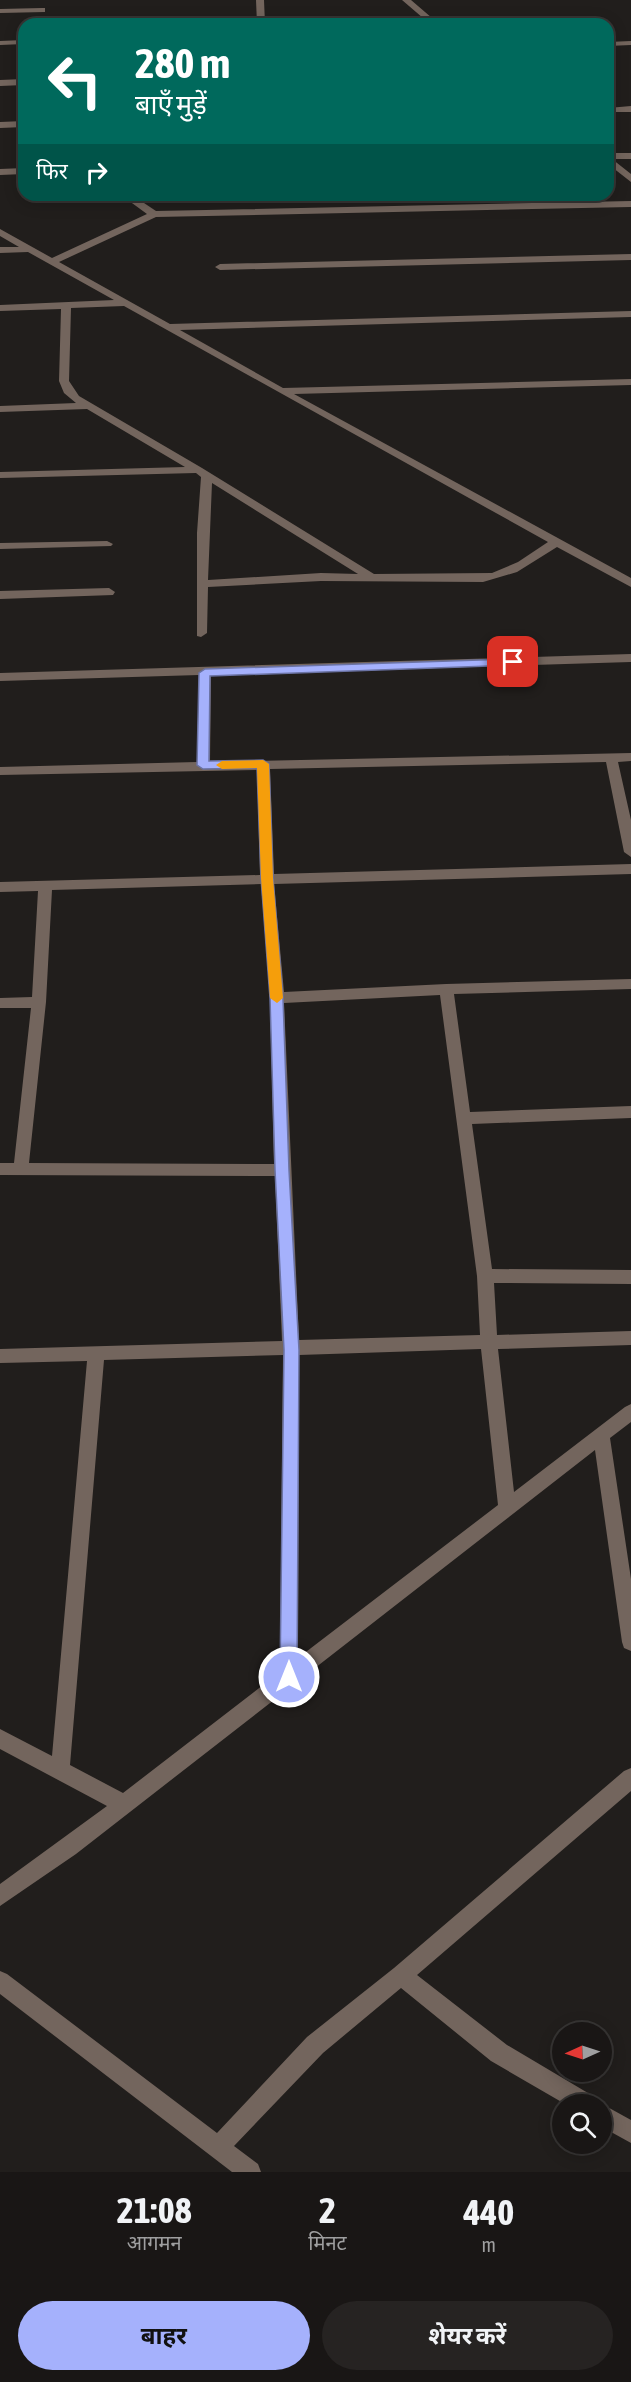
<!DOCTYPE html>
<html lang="hi">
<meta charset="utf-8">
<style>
body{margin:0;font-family:"Asap Condensed","Noto Sans Devanagari",sans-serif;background:#262322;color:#f1f3f6;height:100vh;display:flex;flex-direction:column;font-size:22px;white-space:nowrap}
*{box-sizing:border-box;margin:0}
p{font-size:20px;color:#9f9fa0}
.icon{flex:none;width:33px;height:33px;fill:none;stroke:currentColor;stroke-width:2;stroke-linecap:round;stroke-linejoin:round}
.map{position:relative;height:2172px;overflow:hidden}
.drawer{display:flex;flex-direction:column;background:#191615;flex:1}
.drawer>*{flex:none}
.banner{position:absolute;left:18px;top:18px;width:596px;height:183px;border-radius:18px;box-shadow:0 3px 15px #0003,0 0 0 2px #373534;background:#00695c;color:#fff;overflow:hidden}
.needle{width:39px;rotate:267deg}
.fabs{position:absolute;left:552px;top:2022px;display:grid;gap:12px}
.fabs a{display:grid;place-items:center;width:60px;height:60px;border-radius:50%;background:#191615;box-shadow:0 3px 15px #0003,0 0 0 2px #373534;font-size:30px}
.pin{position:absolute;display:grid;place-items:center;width:51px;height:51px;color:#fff;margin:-26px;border-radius:12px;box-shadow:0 3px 9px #0006}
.me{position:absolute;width:66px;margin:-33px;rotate:0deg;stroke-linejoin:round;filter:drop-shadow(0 0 4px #0008)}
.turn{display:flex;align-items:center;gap:21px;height:126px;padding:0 18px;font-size:27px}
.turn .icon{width:78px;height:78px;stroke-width:2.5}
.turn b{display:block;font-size:42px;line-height:51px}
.then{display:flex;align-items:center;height:57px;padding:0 18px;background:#0003;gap:12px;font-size:22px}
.eta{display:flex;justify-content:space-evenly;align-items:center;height:102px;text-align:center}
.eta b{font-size:36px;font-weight:700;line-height:42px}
.cta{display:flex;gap:12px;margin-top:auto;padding:12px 18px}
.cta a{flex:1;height:69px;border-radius:36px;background:#a5b1fc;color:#111;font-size:24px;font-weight:700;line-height:69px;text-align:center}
.cta a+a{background:#262322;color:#f1f3f6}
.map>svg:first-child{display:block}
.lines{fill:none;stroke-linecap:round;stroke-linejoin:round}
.minor{fill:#73655d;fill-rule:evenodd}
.route{fill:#a5b1fc;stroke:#6b73a4;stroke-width:1.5}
.slow{fill:#f59e0b}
</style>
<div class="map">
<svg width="631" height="2172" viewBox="0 0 631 2172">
<rect width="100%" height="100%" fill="#211e1c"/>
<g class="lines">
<path class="minor" d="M256,0h8l1,24h-8z
M402,0h9l28,24h-9z
M42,8h3v4l-45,1v-4z
M24,40v4l-24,1v-4z
M631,41v4l-23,1v-4z
M24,79v6l-24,1v-6z
M631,106v6h-23v-4z
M24,121v6l-24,1v-6z
M608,153h23v6h-19l19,15v8l-23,-18z
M24,168v6l-24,1v-6z
M121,195h11l24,16 475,-10v6l-475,10 -97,45 111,62 461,-13v6l-451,13 103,58 348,-9v6l-337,9 337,184v9l-74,-40 -40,25 -34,10 -162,-1 -113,6 -1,46 -6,4 -4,-1v-103l4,-56 -5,-4 -196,5v-6l185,-5 -98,-58 -87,3v-6l76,-3 -12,-10 -5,-12 2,-72 -61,2v-6l114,-5 -86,-48 -28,1v-6h19l-19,-11v-7l52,29 95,-44zM124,306l424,236 -30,20 -26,11 -118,1 -172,-106 -123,-72 -10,-15 2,-73zM212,483l146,91 -37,-1 -113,7z
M631,254v6l-411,10 -5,-3 5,-3z
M107,541l6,3 -2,2 -111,3v-6z
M109,588l6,4 -2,3 -113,4v-8z
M631,654v8l-420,13 -1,87 421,-9v8l-13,1 13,58v37l-7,-5 -18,-90 -336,7 4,105 357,-10v10l-357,10 10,108 162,-8 185,-5v10l-177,5 16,118 161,-6v12l-159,6 20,145 139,1v14l-137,-1 3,52 134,-4v14l-133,4 16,143 111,-85 6,-3v18l-21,16 21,141v72l-7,-3 -2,-6 -27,-192 -519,404 -76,52v-22l107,-78 -107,-57v-20l52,27 35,-395 -87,2v-14l282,-8 -7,-165 -275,-1v-12h14l17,-155h-31v-10l32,-1 6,-106 -38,1v-10l260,-7 -3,-105 -257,5v-8l197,-5 2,-87 -199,6v-8zM261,884l9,114 4,166 -245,-1 17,-161 6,-112zM440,995l37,281 3,59 -181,5 -15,-337zM481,1349l17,156 -200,153 1,-303zM283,1355l-3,317 -157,121 -53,-28 34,-405z
M631,1768v23l-214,184 90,70 86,51 3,8h-31l-74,-43 -90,-73 -78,65 -89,93 24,18 3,8h-29l-232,-178v-23l7,3 210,159 90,-96 87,-69 230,-197z
M601,2104h1l29,16v23l-29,-16z"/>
</g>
<path class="route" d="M513,659l3,1v5l-306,11 -1,85 54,-1 6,4 4,114 10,120 6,172 10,180 -2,327 -2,6 -6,3 -6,-3 -3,-6 4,-327 -9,-180 -5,-172 -9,-120 -4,-110 -54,1 -6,-4 2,-92 6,-4z"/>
<path class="slow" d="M263,760l6,4 4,114 10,120 -6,5 -7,-5 -9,-120 -4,-110 -35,1 -6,-4 6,-4z"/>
</svg>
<div class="fabs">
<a><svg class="needle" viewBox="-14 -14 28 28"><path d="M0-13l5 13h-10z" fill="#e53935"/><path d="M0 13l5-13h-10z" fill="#9f9fa0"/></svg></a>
<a><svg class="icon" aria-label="search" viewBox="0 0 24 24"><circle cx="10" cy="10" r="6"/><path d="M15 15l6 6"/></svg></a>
</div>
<div class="pin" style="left:513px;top:662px;background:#d93025"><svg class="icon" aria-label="arrive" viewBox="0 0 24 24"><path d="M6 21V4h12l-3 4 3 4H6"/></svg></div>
<svg class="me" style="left:289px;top:1677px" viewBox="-20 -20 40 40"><circle r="17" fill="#a5b1fc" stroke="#fff" stroke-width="3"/><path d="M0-11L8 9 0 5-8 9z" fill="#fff"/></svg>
<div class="banner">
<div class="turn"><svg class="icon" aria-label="left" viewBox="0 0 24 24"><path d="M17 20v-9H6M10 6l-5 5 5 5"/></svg><div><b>280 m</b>बाएँ मुड़ें</div></div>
<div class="then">फिर<svg class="icon" aria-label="right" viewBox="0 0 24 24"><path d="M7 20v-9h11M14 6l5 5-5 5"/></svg></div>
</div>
</div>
<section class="drawer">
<div class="eta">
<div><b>21:08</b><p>आगमन</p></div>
<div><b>2</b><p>मिनट</p></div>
<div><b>440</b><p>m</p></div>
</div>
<div class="cta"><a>बाहर</a><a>शेयर करें</a></div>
</section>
